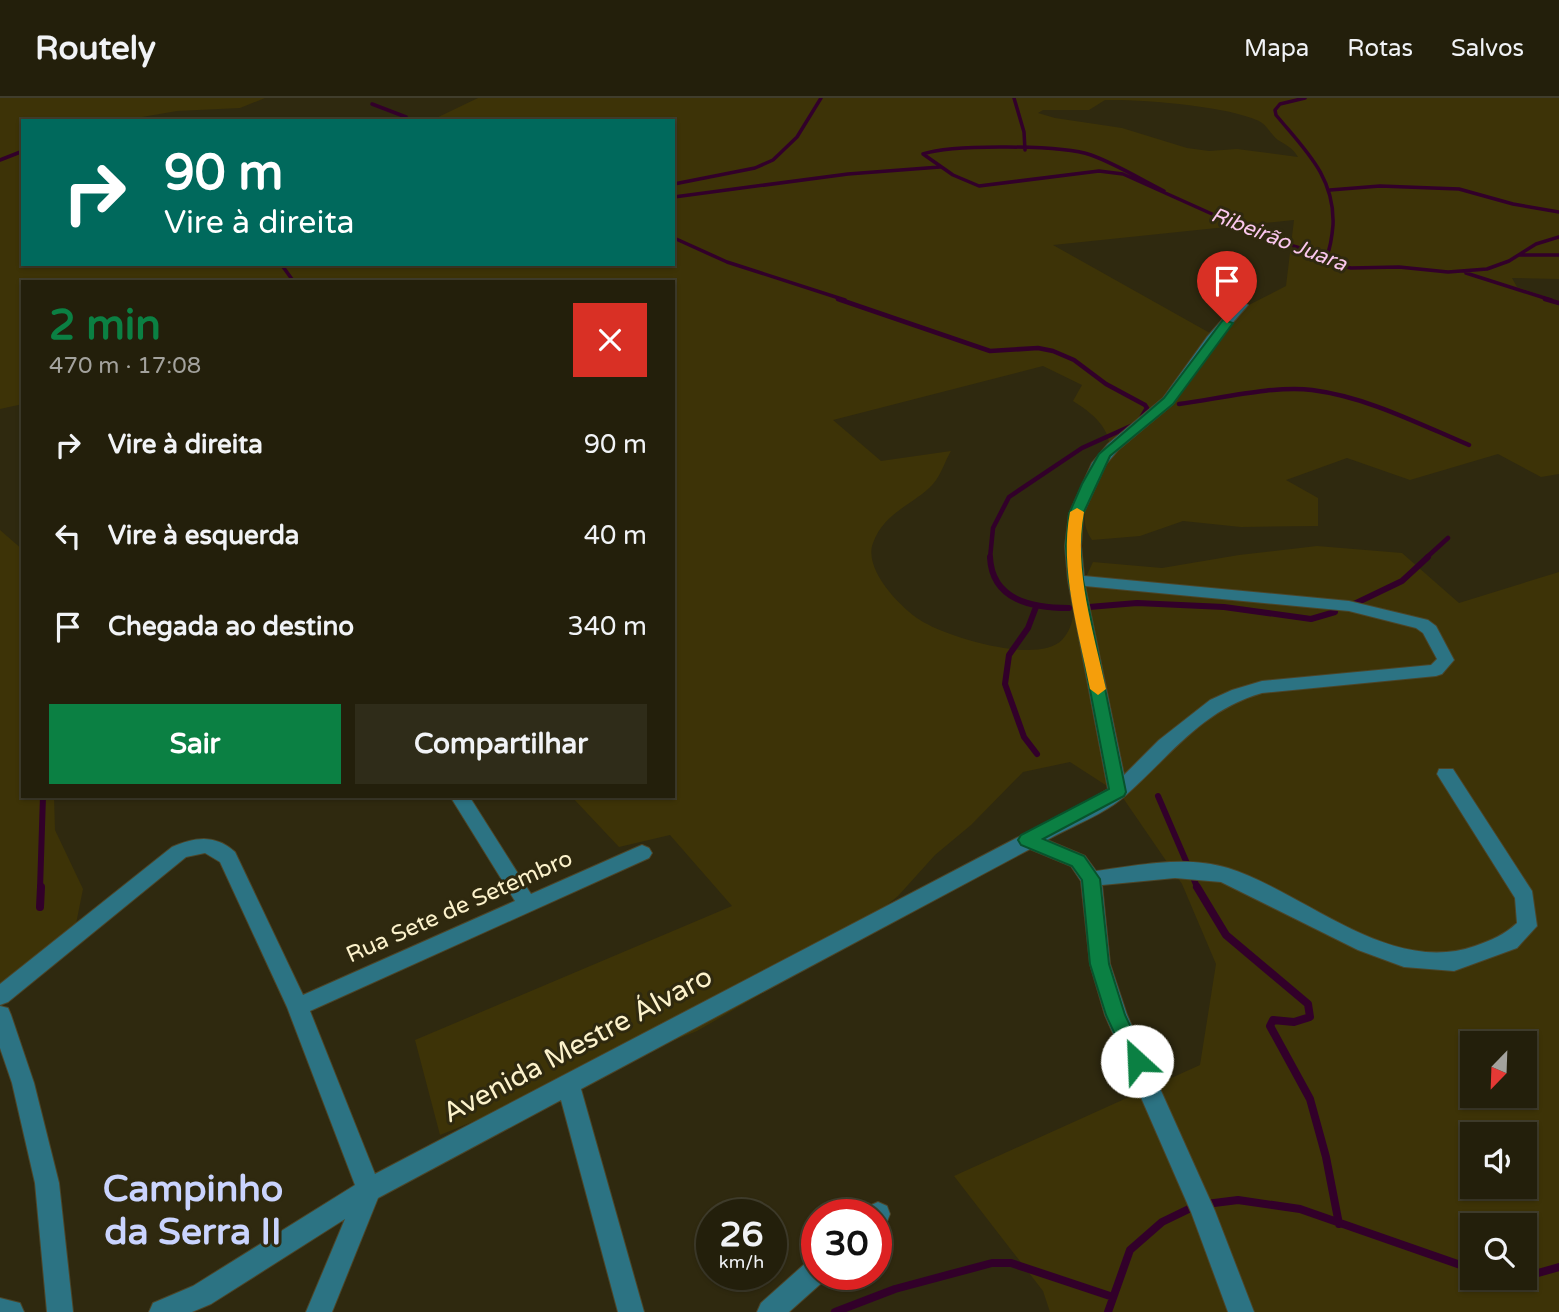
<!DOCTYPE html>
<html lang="pt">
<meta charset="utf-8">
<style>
body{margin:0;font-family:"Varela Round",sans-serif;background:#2f2c19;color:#f1f3f6;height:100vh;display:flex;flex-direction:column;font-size:26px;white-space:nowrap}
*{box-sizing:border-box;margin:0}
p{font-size:23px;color:#a3a29d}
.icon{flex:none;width:38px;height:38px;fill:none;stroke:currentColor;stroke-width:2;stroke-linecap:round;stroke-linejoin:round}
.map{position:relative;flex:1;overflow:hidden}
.details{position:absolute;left:21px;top:182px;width:654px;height:518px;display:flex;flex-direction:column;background:#231f0b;border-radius:0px;box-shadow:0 2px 5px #0004,0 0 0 2px #403d2c}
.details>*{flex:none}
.hud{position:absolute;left:21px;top:21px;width:654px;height:147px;border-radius:0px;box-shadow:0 2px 5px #0004,0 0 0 2px #403d2c;background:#00695c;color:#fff;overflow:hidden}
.needle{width:46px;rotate:203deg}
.tools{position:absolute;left:1460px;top:933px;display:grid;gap:14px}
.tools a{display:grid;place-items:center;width:77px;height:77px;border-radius:0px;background:#231f0b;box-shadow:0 2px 5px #0004,0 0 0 2px #403d2c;font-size:35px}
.speed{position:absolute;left:696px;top:1101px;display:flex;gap:14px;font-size:35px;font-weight:700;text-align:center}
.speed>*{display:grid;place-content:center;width:91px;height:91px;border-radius:50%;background:#231f0b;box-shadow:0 2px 5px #0004,0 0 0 2px #403d2c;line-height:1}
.speed small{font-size:18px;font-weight:400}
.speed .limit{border:10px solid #d22;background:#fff;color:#111}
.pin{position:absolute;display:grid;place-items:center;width:60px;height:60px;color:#fff;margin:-72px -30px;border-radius:50% 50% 50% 0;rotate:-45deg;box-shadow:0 0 7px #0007}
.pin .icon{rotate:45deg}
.me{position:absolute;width:77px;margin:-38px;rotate:335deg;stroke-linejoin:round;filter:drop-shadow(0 0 5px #0008)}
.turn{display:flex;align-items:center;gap:24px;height:147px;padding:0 28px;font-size:32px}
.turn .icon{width:91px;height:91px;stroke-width:2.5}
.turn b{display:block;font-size:49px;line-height:60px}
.round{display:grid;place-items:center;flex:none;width:74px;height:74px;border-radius:0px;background:#2f2c19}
.head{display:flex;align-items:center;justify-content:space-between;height:119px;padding:0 28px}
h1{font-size:42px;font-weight:800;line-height:52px;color:#0b8043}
.action{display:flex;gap:14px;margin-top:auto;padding:14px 28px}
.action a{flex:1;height:80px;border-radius:0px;background:#0b8043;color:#fff;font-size:28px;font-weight:800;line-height:80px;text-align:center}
.action a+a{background:#2f2c19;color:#f1f3f6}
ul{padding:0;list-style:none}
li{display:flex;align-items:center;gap:21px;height:91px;padding:0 28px}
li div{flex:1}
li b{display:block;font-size:26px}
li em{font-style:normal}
header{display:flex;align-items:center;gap:42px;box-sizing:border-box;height:98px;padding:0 35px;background:#231f0b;border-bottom:2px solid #403d2c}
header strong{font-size:33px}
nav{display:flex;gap:38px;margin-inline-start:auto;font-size:24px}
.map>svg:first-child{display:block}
.green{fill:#3d3307;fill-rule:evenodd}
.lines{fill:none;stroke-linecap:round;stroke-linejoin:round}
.stream-far3{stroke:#32002a;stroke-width:3.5}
.stream-far2{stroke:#32002a;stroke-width:4.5}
.stream-far1{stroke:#32002a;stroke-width:6}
.stream{stroke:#32002a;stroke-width:8}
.street-casing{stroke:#4c4529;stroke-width:2}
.street{fill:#2c7383;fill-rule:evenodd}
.route{fill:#0b8043;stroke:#07532c;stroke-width:2}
.slow{fill:#f59e0b}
.labels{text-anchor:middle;stroke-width:6;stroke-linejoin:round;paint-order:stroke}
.far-water-label{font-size:21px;font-style:italic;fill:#fbc7ee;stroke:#2f290f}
.street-label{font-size:23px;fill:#fcf2cb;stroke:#2f290f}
.near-street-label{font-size:28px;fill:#fcf2cb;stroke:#2f290f}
.near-district-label{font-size:37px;font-weight:bold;fill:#cad4fe;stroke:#2f290f}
</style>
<header>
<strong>Routely</strong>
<nav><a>Mapa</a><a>Rotas</a><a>Salvos</a></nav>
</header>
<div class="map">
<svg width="1559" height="1214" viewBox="0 0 1559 1214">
<rect width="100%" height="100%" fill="#2f290f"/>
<path class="green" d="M0,0h265l-25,10 -63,3 -58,10h-96v143h651v-143h-244l48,-23h1081v181l-47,-1 5,9 42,14v173l-18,3 -43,-23 -88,26 -63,-22 -61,22 32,18v28l-77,1 -58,-6 -43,15 -48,4c-35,-51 69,-85 -19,-139l9,-16 -39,-19 -210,54 48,41 70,-10c-6,10 -10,24 -18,33 -18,20 -49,28 -60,59 -10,26 27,64 47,77 26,17 117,45 142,20 13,-14 10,-28 16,-44 4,-12 10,-23 15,-34l69,6 77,-13 78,-9 85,7 57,50 100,-31v740h-509l-7,-21 -89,-115 246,-111 16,-101 -34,-80 -61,-89 -51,-33 -47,10 -52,53 -36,30 -37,41 -80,65 -121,70 -257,104 -25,-95 317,-134 -62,-71 -51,12 -48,-51h103v-514h-651v122l-23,5zM1105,2c36,-1 123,6 154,21 8,4 12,14 19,19 8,5 15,8 20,17l-61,-8 -28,2 -22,-3 -65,-20 -67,-10 -17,-5 5,-3h46zM1294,122l-8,66 -47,24 -22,27 -164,-92zM1472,945h52v53h-52zM1472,1036h52v52h-52zM1472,1127h52v53h-52z
M0,432l23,20v246h31l1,34 28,59 -7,35 -76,64z"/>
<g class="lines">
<path class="stream-far3" d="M1014,0l10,34 1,18
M1305,0l-25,6 -5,6 1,5c29,35 59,62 57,110 -1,12 -2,22 -7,33
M372,6l34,13 -4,4
M0,62l23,-9
M674,86l81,-16 18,-8 24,-23 24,-39
M1330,92l50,-4 79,3 54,15 46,8
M1164,93c-24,-12 -48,-27 -73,-36 -29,-10 -139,-11 -168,-1l30,21 26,11 120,-15 24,3 138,62 62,19 14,10 14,3 48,-1 49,5 39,-3 22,-8 27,-17 23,-7
M674,99l174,-23 92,-7
M674,140l53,24 118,38
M1519,157h40
M281,166l13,18
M1466,175l85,27"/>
<path class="stream-far2" d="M838,201l152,52 48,-3 15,3 21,9 32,24 39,21 2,3 -6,10
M1545,201l14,4
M1179,306c39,-5 95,-19 133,-14 55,7 107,34 157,55
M990,460l3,-30 16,-31 73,-49 51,-23
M1426,460l22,-20"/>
<path class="stream-far1" d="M990,459c2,44 43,51 79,51
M1352,507l50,-24 26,-24
M1036,509l-8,21 -19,27 -4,29 19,53 13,17
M1089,509l48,-4 87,4 87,12 24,-7
M1158,698l40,93
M40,791l3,-93"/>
<path class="stream" d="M1197,789l29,48 82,69 2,13 -16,5 -21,-2 -3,6 40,73 16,58 13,67
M40,809l1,-20
M1206,1106l32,-4 62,9 172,60
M1524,1179l35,-10
M835,1214l60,-23 97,-26h19l102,34
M1108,1214l22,-62 32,-28 33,-16"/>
<defs>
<path id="street" d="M1242,203l6,4 -33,38 -42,61 -55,46 -12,14 -23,50 -2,32 3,30 265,25 79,19 8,6 18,34 -12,14 -6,2 -174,17c-60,17 -91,62 -136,102 -21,19 -54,31 -79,45l38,16 11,15c42,-6 90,-16 132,-3 78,25 161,108 247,78 17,-6 29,-11 42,-23l-2,-25 -78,-124 2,-5h14l79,122 5,35 -20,22 -63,23 -50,-4 -46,-17 -137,-68 -46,-4 -73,7 8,79 17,51 88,196 39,101h-26l-37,-100 -86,-197 -15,-51 -9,-83 -10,-15 -41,-17 -449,240 63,223h-26l-57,-212 -183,98 -46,114h-26l39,-93 -134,85 -19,8h-43l4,-9 40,-17 162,-101 -68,-178 -67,-145 -15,-9 -19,4 -178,145 -8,3v-21l172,-137c23,-10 43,-13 63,5l68,143 212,-94 -65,-105h19l62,98 104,-46 7,-3 7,3 3,5 -3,5 -339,153 65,163 716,-375 17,-10 -40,-209 -3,-34 4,-32 23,-51 16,-19 55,-46 44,-61 31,-35zM1085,488l264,25 67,17 7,5 14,26 -6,6 -169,16 -30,9 -22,10 -51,40 -35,35z
M0,908l8,2 3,7 23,68 25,100 14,129h-26l-12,-129 -23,-100 -12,-35z
M878,1104l9,4 3,8 -4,10 -9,4v-14h-11l3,-8z
M817,1160v16h11l-2,5 -37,33h-32l4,-9 47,-42z
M0,1200l20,5 4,9h-24z"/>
</defs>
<use href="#street" class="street-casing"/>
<use href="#street" class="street"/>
</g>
<path class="route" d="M1223,222l10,3 -60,81 -63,52 -27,58 -3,32 3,34 43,212 -2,4 -81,43 41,17 16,23 9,85 16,51 22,46 -3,6 -7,3 -7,-3 -24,-52 -16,-51 -8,-84 -10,-14 -51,-21 -3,-5 3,-5 88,-46 -40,-209 -3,-34 3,-32 13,-30 17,-30 65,-56z"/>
<path class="slow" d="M1077,410l7,4c-11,58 10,120 22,177l-8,6 -8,-6c-11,-57 -31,-120 -20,-177z"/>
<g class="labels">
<g class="far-water-label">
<text transform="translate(1279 141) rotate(21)" y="7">Ribeirão Juara</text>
</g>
<g class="street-label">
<text transform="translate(459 808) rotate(-24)" y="8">Rua Sete de Setembro</text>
</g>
<g class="near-street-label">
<text transform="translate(577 946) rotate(-28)" y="10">Avenida Mestre Álvaro</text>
</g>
<g class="near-district-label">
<text x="193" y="1103">Campinho<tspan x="193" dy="43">da Serra II</tspan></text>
</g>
</g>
</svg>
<div class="tools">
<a><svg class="needle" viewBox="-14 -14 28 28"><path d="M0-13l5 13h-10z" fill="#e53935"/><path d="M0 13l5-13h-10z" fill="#a3a29d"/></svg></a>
<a><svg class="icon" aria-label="sound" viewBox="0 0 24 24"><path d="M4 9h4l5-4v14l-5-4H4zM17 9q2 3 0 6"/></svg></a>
<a><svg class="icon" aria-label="search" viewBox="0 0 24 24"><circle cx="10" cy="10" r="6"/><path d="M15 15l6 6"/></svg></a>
</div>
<div class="speed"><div>26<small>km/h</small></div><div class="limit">30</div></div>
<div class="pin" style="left:1227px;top:225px;background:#d93025"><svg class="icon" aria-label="arrive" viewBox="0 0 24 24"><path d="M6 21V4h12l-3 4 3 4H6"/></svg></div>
<svg class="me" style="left:1137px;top:963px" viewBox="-20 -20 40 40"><circle r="19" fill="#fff"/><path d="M0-13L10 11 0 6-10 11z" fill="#0b8043"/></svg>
<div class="hud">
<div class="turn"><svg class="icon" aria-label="right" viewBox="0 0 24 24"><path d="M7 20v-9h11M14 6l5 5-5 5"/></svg><div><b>90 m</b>Vire à direita</div></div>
</div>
<section class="details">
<div class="head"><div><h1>2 min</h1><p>470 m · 17:08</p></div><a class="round" style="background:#d93025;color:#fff"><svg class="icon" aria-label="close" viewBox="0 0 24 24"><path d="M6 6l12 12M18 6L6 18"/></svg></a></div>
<ul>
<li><svg class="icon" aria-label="right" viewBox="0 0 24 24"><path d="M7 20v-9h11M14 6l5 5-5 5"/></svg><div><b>Vire à direita</b></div><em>90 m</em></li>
<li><svg class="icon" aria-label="left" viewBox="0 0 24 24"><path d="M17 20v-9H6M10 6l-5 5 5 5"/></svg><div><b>Vire à esquerda</b></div><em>40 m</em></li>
<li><svg class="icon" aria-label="arrive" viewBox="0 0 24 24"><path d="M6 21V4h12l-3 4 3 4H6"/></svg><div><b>Chegada ao destino</b></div><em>340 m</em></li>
</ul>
<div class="action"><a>Sair</a><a>Compartilhar</a></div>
</section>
</div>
